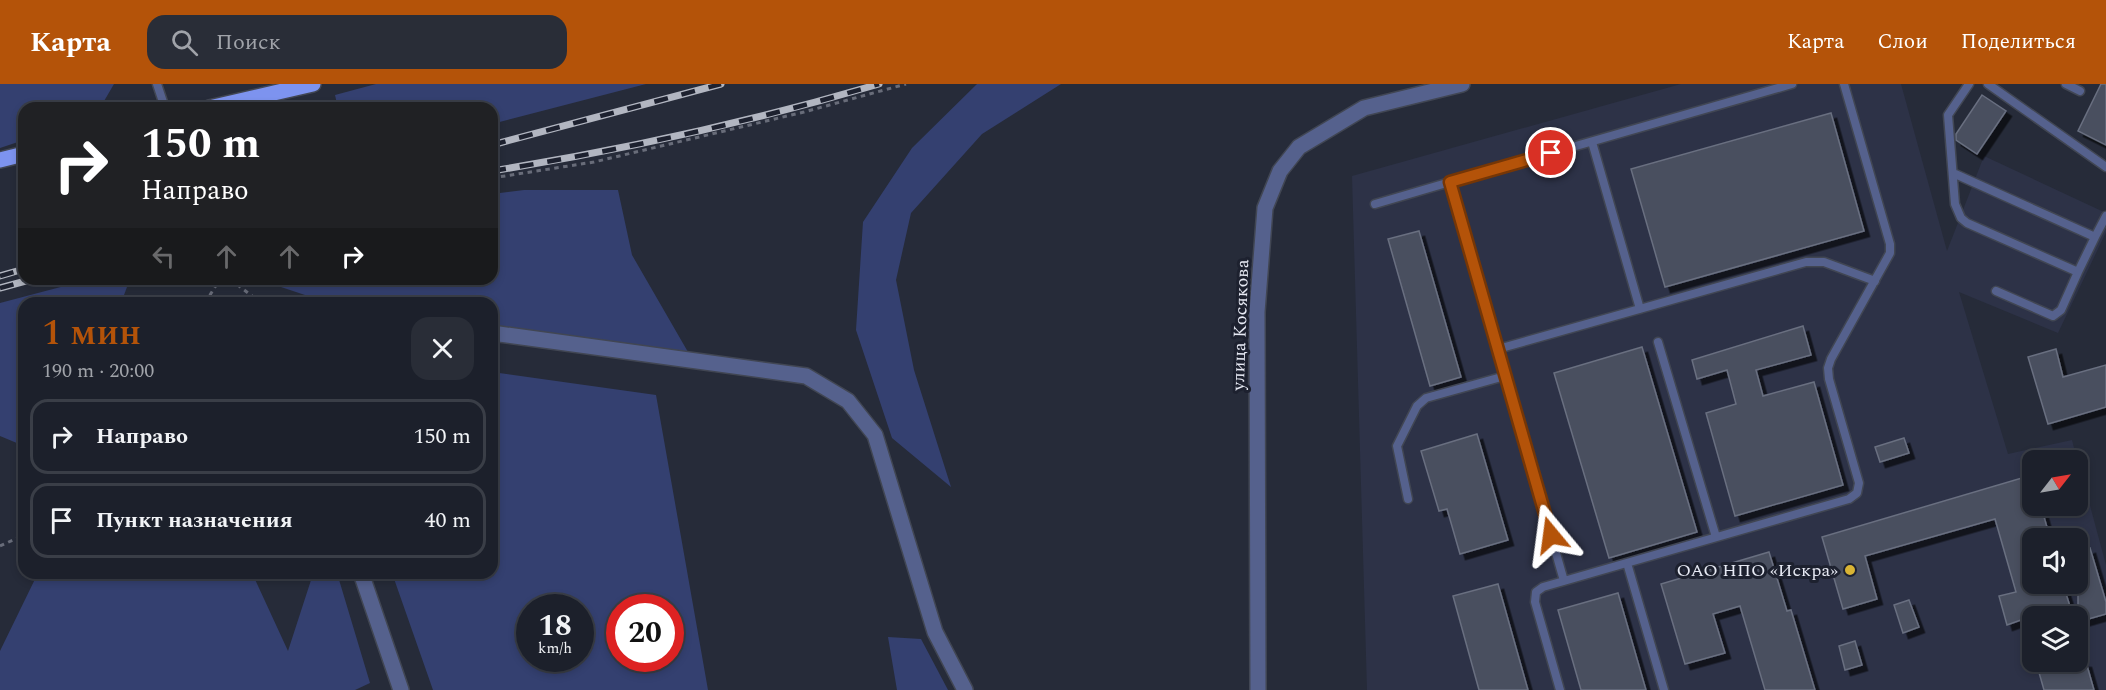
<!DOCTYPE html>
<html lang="ru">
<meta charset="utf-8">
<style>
body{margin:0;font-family:Spectral,serif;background:#292d37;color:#f1f3f6;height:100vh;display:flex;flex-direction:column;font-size:22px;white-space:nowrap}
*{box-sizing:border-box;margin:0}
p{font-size:20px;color:#a0a3a9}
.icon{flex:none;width:33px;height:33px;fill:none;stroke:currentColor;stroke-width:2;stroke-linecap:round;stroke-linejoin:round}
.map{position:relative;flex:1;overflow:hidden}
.sheet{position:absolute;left:18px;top:213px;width:480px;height:282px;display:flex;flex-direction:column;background:#1c202b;border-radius:18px;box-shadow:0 3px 9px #0003,0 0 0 2px #3a3e47}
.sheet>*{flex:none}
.top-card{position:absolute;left:18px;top:18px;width:480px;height:183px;border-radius:18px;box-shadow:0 3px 9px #0003,0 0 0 2px #3a3e47;background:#202124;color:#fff;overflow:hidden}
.needle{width:39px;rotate:59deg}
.tools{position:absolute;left:2022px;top:366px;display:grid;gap:12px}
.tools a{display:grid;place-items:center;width:66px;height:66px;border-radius:12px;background:#1c202b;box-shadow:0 3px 9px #0003,0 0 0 2px #3a3e47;font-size:30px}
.speed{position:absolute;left:516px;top:510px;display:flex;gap:12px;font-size:30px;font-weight:700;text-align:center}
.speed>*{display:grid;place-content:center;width:78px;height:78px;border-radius:50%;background:#1c202b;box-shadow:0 3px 9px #0003,0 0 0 2px #3a3e47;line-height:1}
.speed small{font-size:15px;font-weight:400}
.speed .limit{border:9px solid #d22;background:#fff;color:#111}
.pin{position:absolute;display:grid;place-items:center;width:51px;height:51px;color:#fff;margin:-26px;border:3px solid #fff;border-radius:50%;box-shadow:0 2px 6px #0007}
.me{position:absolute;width:66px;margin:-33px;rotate:344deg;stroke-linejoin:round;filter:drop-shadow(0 0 4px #0008)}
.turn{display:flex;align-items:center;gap:21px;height:126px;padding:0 24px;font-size:27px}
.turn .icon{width:78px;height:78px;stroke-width:2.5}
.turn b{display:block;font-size:42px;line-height:51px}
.lanes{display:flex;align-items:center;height:57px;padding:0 24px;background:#0003;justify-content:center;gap:30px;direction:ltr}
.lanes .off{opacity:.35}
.round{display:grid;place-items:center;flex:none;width:63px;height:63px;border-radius:18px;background:#292d37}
.overview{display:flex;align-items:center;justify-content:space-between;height:102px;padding:0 24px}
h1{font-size:36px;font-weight:600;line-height:45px;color:#b45309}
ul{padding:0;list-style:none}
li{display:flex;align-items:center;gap:18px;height:75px;margin:0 12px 9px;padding:0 12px;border:3px solid #3a3e47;border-radius:18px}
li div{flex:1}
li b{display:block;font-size:22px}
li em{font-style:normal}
header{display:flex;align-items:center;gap:36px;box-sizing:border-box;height:84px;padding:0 30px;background:#b45309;color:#fff}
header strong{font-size:28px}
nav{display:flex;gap:33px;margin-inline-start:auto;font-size:21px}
.search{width:420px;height:54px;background:#292d37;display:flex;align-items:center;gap:15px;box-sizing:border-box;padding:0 21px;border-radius:18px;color:#a0a3a9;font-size:22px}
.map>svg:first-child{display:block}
.built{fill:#2d3247;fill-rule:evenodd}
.green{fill:#344070;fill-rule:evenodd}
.building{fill:#4a4f5f;stroke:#696f80;stroke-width:1.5;filter:url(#shadow)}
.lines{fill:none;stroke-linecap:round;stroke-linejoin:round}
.lane-casing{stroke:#414653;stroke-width:11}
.street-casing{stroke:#414653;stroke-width:18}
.primary-casing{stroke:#414653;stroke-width:18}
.path{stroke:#686c79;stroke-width:3;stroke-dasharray:4.5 4.5;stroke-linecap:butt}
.lane{stroke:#55618d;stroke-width:8}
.street{stroke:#55618d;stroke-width:15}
.primary{stroke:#7d93ef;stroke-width:15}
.rail-casing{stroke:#b2b6c1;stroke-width:7}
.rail{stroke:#1d212f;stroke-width:4.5;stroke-dasharray:14;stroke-linecap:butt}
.route-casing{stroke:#753606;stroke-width:15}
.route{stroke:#b45309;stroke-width:10}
.poi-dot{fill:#d9b434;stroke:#1d212f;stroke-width:2}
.labels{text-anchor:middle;stroke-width:6;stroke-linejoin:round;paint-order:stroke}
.street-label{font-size:18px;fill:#e7eaf4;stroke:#1d212f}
.poi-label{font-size:18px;fill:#e7eaf4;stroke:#1d212f;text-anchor:end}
</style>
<header>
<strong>Карта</strong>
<div class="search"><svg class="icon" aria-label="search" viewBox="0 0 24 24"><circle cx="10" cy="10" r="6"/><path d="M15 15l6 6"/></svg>Поиск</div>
<nav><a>Карта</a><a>Слои</a><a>Поделиться</a></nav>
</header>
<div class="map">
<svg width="2106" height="606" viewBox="0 0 2106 606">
<defs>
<filter id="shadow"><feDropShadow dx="5.5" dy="5.5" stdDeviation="0" flood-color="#0009"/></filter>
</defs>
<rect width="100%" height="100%" fill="#262b39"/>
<path class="built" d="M1681,0h220l46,167 37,-95 122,57v19l-48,101 -99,-41 49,162 64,-14 5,20h-45v46h46v-45l28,104v125h-739l-15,-514zM2032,454h46v46h-46zM2032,532h46v46h-46z"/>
<path class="green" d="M0,0h114l-14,24h-76v32l-24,8z
M376,0h270l-154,40v-16h-154l-3,-13z
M977,0h84l-79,50 -71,79 -15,67 18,90 37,117 -59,-49 -36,-108 7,-108 49,-74z
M524,106h94l14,65 56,97 -196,-25v-24h-163l-72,-24h235v-85z
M91,195h39l-9,24h-97v143l-24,-10v-133z
M492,288l164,23 52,295h-275l-41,-117h100zM530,524h50v50h-50zM620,524h50v50h-50z
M38,489h214l36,78 25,-77 24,-1 33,110 -15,7h-355v-39z
M888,553l33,2 27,51h-51z"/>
<path class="building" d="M2101,0h5v61l-28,-14z
M1982,11l24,16 -29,43 -21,-14v-6z
M1831,29l33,118 -199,56 -34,-118z
M1419,147l42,146 -31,9 -42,-147z
M1803,242l8,29 -55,15 7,26 51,-14 29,103 -108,31 -29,-103 30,-9 -9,-34 -30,9 -5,-19z
M1642,263l55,185 -88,26 -55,-185z
M2056,265l7,28 43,-12v42l-58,17 -20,-67z
M1477,350l31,106 -48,14 -13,-45 -8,2 -18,-60z
M1904,354l5,15 -29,9 -5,-15z
M2032,391v31h9l9,32h-18v46h31l10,32h-41l-25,9 -8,-29 17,-4 -21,-73 -130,37 12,43 -34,10 -21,-72z
M2090,464l16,54v12l-28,8v-70z
M1769,468l18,59 4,-1 24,80h-50l-25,-84 -27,8 12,39 -40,11 -24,-80z
M1498,500l30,106h-49l-26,-94z
M1618,509l28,97h-65l-23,-80z
M1909,516l10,27 -16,6 -9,-28z
M1855,557l7,24 -17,5 -6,-24z
M2036,578h50l8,28h-50z"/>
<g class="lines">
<defs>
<path id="lane" d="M157,0l8,24
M1988,0l118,83
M2066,0l14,7
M1592,58l48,167
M1953,89l142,64 -17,35 -111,-49 -6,-5 -6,-14 -7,-89 21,-31
M1450,98l342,-98
M1375,120l75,-22 114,399
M2095,153l11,-21
M1996,207l57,25 8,-6 17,-38
M1658,258l58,195
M1498,265l308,-87h18l51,19
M1408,415l-11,-53 20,-40 9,-8 79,-22
M1627,479l37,127
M1560,606l-25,-88 1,-10 7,-5 306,-88 8,-6 2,-10 -30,-104 -1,-11 3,-9 59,-106v-9l-46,-160"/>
<path id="street" d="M492,249l314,43 42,25 27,34 60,197 30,58
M361,489l40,117
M1258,606l-1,-378 8,-104 15,-37 19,-24 65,-39 98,-24"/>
<path id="primary" d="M209,24l104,-24
M0,76l24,-6"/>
</defs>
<use href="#lane" class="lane-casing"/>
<use href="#street" class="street-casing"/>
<use href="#primary" class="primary-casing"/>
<path class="path" d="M291,23l15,-2
M492,94l102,-16 210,-50 102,-28
M230,195l31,24
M205,219l15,-24
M0,462l24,-11"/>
<use href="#lane" class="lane"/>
<use href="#street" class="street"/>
<use href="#primary" class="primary"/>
<defs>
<path id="rail" d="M492,61l229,-61
M492,87c131,-21 259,-49 387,-87
M0,192l24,-7
M0,204l33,-9"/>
</defs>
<use href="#rail" class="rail-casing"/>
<use href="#rail" class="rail"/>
</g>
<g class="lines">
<defs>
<path id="route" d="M1551,451l-101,-353 101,-29"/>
</defs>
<use href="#route" class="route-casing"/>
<use href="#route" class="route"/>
</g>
<circle class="poi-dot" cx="1850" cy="486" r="6"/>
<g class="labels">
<g class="street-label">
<text transform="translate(1240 241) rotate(-88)" y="6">улица Косякова</text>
</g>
<g class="poi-label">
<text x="1838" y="492">ОАО НПО «Искра»</text>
</g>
</g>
</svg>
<div class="tools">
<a><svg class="needle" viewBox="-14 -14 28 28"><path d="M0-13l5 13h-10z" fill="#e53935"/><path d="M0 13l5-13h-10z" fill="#a0a3a9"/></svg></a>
<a><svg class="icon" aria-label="sound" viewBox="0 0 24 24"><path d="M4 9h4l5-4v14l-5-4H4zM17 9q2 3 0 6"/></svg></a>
<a><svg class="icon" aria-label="layers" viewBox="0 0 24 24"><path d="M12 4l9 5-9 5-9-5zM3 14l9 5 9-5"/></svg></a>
</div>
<div class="speed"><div>18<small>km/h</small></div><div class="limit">20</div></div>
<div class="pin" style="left:1551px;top:69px;background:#d93025"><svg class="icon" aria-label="arrive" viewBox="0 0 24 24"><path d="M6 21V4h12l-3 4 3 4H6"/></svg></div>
<svg class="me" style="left:1551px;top:451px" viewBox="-20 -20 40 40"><path d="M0-17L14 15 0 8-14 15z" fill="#b45309" stroke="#fff" stroke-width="4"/></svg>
<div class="top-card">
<div class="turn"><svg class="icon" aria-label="right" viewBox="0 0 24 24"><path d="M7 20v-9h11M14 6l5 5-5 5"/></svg><div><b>150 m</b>Направо</div></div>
<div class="lanes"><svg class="icon off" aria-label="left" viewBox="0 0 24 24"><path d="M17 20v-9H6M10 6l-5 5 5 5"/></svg><svg class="icon off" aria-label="ahead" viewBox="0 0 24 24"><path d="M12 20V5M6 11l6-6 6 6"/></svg><svg class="icon off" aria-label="ahead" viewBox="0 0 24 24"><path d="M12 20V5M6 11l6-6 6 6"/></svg><svg class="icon" aria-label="right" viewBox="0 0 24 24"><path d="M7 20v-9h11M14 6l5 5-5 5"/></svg></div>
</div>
<section class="sheet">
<div class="overview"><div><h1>1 мин</h1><p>190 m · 20:00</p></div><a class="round"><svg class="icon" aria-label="close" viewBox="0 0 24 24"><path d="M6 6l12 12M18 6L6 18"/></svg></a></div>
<ul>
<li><svg class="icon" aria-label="right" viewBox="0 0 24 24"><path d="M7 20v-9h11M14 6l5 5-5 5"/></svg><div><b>Направо</b></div><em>150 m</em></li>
<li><svg class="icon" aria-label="arrive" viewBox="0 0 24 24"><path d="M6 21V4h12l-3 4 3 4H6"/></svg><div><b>Пункт назначения</b></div><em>40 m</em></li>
</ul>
</section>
</div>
